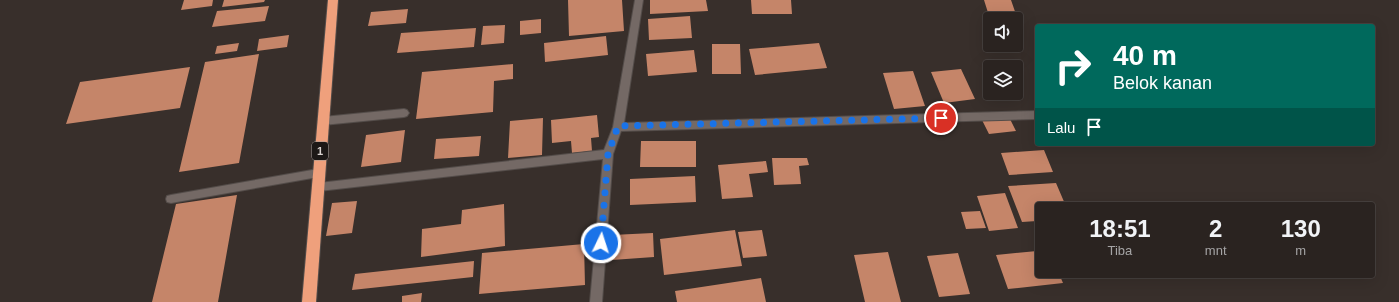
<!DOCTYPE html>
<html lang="id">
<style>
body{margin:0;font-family:Helvetica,sans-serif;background:#362f2d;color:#f1f3f6;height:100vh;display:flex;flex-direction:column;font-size:15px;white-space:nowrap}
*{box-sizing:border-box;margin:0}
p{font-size:13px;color:#a5a4a5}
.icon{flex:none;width:22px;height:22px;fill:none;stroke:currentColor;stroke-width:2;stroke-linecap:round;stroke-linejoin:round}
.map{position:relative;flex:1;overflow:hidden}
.drawer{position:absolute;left:1035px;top:202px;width:340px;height:76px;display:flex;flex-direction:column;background:#2a2320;border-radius:4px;box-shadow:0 4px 16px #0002,0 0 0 1px #46403e}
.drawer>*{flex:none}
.top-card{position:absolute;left:1035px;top:24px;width:340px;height:122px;border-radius:4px;box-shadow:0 4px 16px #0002,0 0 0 1px #46403e;background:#00695c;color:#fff;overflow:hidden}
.buttons{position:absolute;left:983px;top:12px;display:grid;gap:8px}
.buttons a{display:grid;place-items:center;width:40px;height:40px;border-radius:4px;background:#2a2320;box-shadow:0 4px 16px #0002,0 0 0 1px #46403e;font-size:20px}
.pin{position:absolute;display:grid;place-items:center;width:34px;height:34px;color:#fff;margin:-17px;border:2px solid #fff;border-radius:50%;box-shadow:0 1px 4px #0007}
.me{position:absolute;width:44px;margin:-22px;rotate:4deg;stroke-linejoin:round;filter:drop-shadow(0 0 3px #0008)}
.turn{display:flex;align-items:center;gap:14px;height:84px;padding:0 12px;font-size:18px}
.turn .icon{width:52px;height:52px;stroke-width:2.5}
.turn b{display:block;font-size:28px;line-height:34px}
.then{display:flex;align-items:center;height:38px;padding:0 12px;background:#0003;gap:8px;font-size:15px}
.eta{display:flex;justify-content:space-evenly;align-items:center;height:68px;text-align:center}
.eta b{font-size:24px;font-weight:800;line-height:28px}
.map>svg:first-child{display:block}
.building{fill:#c58569}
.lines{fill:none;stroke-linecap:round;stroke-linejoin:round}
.minor-casing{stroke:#534c49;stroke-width:2}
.highway-casing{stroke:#534c49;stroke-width:2}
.minor{fill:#746965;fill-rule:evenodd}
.highway{fill:#efa07c;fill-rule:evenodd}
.route{stroke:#1a73e8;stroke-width:7;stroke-dasharray:0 12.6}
.labels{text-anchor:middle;stroke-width:4;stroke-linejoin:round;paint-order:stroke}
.shield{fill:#1c1816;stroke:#a09b98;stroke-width:1}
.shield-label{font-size:11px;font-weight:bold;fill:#d9d3d0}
</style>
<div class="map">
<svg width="1399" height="302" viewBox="0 0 1399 302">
<rect width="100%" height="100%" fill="#382f2b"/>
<path class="building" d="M184,0h29l-1,6 -31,4z
M224,0h41l-1,2 -42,5z
M568,0h54l2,31 -55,5z
M650,0h56l2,11 -58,3z
M751,0h40l1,14h-40z
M984,0h27l8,23h-3v-4h-26z
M269,6l-4,15 -53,6 5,-16z
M408,9l-2,14 -38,3 3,-14z
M690,16l2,22 -43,2 -1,-21z
M541,19v14l-21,2v-14z
M505,25l-1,18 -23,2 2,-19z
M476,28l-2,19 -77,6 4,-20z
M289,35l-2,12 -30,4 2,-12z
M606,36l2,19 -63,7 -1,-19z
M239,43l-2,8 -22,3 2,-8z
M819,43l8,25 -72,7 -6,-26z
M712,44h28l1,30h-29z
M694,50l3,22 -49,4 -2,-22z
M259,54l-20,109 -60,9 26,-110z
M513,64v15l-19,2 -1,31 -77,7 6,-47z
M190,67l-10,41 -114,16 14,-42z
M961,69l14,30 -31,4 -13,-31z
M913,71l12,35 -31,3 -11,-36z
M597,115l2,22 -8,1 1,13 -20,2 -1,-12 -19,2 -1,-23z
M1009,117l7,14 -27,3 -7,-14z
M543,118l-1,37 -34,3 2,-37z
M405,130l-4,32 -40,5 5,-32z
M481,136l-2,20 -45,3 2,-20z
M641,141h55v26h-56z
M1044,150l9,22 -44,3 -8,-22z
M772,158h35l2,7 -10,1 2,18 -27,1z
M766,161l2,11 -19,2 4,23 -31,2 -4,-34z
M695,176l1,26 -66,3v-26z
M1056,183l9,21h-28v17l-15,1 -14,-36z
M1005,193l13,35 -29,3 -12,-35z
M237,195l-19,107h-66l24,-98z
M357,201l-5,32 -26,3 6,-33z
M504,204l1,42 -84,11 1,-28 39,-5 1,-14z
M980,211l6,17 -20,1 -5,-17z
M735,230l7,36 -78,9 -4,-36z
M762,230l5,26 -24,2 -5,-26z
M653,233l1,24 -42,3v-25z
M584,244l1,41 -106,9 3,-41z
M1037,251v25h23l3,7 -55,6 -12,-34z
M888,252l13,50h-36l-11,-47z
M958,253l12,41 -31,3 -12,-41z
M474,261l-1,16 -121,13 3,-16z
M761,278l5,24h-89l-2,-11z
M422,293l-1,9h-19v-6z"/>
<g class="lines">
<defs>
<path id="minor" d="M635,0h8l-19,123 413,-12v8l-416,12 -8,23 -11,148h-12l13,-143 -284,32 -4,-1 -1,-3 1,-3 4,-1 285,-33 9,-23z
M404,109l3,1 2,3 -2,3 -3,1 -81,8 -3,-1 -2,-3 2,-3 3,-1z
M318,169l4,1 1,3 -1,3 -4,1 -147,26 -4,-1 -1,-3 1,-3 4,-1z"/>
<path id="highway" d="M328,0h10l-22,302h-14z"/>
</defs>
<use href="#minor" class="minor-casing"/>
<use href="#highway" class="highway-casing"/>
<use href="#minor" class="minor"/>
<use href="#highway" class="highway"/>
</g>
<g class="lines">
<path class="route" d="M601,243l7,-89 10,-28 323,-8"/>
</g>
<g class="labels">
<rect class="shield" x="312" y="142" width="16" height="18" rx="3"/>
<g class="shield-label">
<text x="320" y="155">1</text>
</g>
</g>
</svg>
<div class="buttons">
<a><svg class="icon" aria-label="sound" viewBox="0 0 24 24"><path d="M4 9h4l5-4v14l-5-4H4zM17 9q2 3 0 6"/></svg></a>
<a><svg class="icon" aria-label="layers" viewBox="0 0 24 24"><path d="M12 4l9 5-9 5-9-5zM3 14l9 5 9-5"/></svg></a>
</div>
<div class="pin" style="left:941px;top:118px;background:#d93025"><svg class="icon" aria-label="arrive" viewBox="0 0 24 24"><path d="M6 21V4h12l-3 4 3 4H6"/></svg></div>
<svg class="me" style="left:601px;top:243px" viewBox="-20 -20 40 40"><circle r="17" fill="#1a73e8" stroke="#fff" stroke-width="3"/><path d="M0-11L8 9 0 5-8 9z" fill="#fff"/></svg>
<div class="top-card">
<div class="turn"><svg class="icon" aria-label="right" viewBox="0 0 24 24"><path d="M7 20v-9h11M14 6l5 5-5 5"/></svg><div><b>40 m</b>Belok kanan</div></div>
<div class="then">Lalu<svg class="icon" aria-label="arrive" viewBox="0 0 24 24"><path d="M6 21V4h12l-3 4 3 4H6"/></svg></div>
</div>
<section class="drawer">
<div class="eta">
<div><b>18:51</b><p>Tiba</p></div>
<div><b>2</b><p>mnt</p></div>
<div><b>130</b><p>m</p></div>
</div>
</section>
</div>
